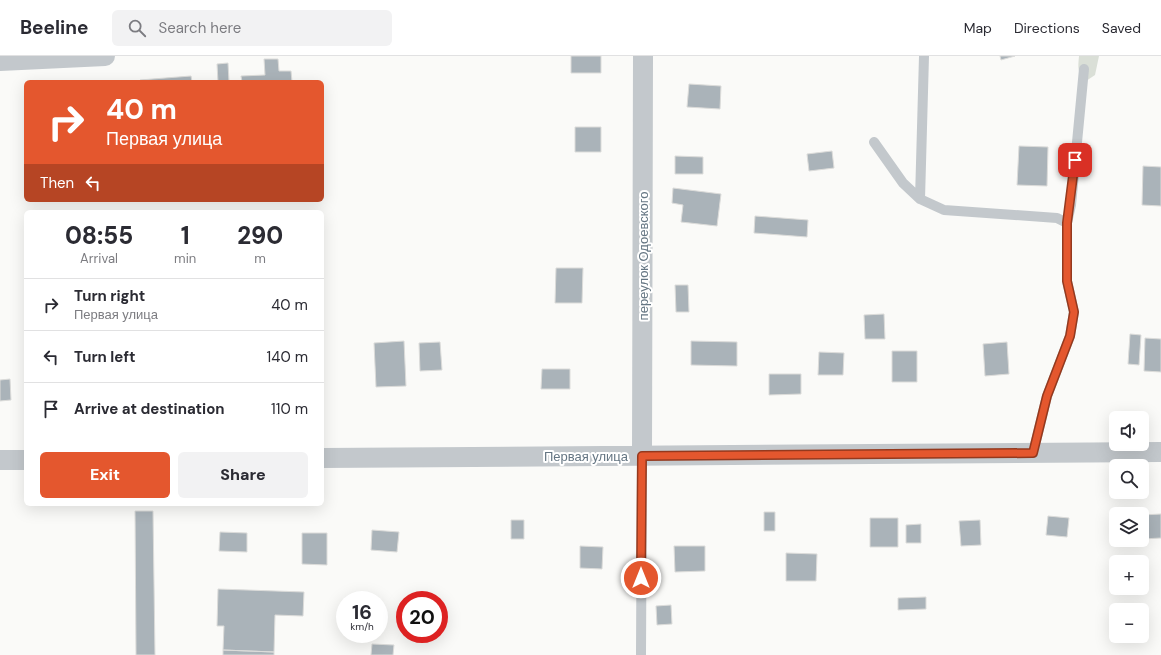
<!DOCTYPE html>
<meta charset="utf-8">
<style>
body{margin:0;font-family:"DM Sans",sans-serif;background:#f2f2f3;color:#2b2b33;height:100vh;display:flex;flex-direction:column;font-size:15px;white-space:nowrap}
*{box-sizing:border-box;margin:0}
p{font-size:13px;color:#7c7c81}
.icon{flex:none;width:22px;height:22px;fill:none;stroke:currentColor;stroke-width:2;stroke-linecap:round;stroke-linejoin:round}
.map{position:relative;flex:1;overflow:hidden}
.side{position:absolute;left:24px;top:154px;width:300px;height:296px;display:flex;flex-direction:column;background:#fff;border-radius:6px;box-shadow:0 4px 16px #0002}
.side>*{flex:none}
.guide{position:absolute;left:24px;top:24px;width:300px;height:122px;border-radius:6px;box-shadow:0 4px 16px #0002;background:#e4572e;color:#fff;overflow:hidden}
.controls{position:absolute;left:1109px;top:355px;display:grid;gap:8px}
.controls a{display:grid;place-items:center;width:40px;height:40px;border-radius:6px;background:#fff;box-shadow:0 4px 16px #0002;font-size:20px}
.speed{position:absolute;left:336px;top:535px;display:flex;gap:8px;font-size:20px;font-weight:700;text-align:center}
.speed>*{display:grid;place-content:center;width:52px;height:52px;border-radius:50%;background:#fff;box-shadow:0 4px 16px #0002;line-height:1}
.speed small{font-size:10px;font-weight:400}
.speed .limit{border:6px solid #d22;background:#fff;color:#111}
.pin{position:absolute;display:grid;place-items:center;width:34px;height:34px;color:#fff;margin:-17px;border-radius:8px;box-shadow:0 2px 6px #0006}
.me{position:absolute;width:44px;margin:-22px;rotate:0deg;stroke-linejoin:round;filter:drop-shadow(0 0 3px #0008)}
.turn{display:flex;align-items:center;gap:14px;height:84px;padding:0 16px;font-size:18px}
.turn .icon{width:52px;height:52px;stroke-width:2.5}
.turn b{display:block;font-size:28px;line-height:34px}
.then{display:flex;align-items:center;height:38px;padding:0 16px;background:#0003;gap:8px;font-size:15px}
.eta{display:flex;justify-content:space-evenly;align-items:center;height:68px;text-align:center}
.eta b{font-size:24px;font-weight:800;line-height:28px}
.action{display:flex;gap:8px;margin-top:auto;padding:8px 16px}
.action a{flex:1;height:46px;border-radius:6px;background:#e4572e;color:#fff;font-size:16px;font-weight:800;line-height:46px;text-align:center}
.action a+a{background:#f2f2f3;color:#2b2b33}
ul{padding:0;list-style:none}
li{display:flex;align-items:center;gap:12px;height:52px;padding:0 16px;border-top:1px solid #e1e1e2}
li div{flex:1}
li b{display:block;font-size:15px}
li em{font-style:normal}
header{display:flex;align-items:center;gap:24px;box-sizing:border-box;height:56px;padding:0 20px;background:#fff;border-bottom:1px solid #e1e1e2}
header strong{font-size:19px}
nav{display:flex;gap:22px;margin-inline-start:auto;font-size:14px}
.search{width:280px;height:36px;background:#f2f2f3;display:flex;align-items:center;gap:10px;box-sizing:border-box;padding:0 14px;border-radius:6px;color:#7c7c81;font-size:15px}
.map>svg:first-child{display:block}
.green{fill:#dadfd7}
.building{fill:#aab3b9;stroke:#dcdcda}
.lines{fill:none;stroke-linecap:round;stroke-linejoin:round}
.service{stroke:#c3c8cc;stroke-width:10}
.minor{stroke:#c3c8cc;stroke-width:20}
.route-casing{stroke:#94391e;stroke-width:10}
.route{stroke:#e4572e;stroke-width:7}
.labels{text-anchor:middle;stroke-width:4;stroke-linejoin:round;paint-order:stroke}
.street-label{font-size:13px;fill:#657683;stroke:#fff}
</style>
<header>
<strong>Beeline</strong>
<div class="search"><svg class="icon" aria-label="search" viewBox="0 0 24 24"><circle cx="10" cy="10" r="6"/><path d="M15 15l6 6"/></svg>Search here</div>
<nav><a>Map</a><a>Directions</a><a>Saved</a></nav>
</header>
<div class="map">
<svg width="1161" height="599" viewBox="0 0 1161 599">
<rect width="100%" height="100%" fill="#fafaf8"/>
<path class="green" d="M1079,0h20l-4,19 -9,6c-9,-7 -8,-14 -7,-25z"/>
<path class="building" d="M571,0h30v17h-30z
M1000,0h15l-14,4z
M264,3h14l1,12h12l1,11h-50l-1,-6 24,-1z
M228,7l1,19h-11l-1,-18z
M191,20l1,6h-52v-2z
M689,28l32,2 -1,23 -33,-2z
M575,71h26v25h-26z
M1019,90l29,1 -1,39 -30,-1z
M832,95l2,17 -25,3 -2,-17z
M675,100l28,1v17h-28z
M1143,110l18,1v39l-19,-1z
M673,132l48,6 -4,32 -36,-4 2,-17 -11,-2z
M755,160l53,4 -1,17 -53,-4z
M556,212h27l-1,35h-27z
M675,229h13l1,27h-13z
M884,258l1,25h-20l-1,-24z
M1130,278l11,1 -2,30 -11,-1z
M1145,282l16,1v33l-17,-1z
M404,285l2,45 -30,1 -2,-44z
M691,285l46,1v24l-46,-1z
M440,286l2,28 -22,1 -1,-28z
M1007,286l2,32 -24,2 -2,-32z
M892,295h25v31h-25z
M819,296l25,1 -1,22h-25z
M542,313h28v20h-29z
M769,318h32v20l-32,1z
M10,323l1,21 -11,1v-21z
M135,455h18l2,144h-19z
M764,456h11v19h-11z
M1161,458v24l-19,1v-24z
M1048,460l21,2 -2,19 -21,-2z
M870,462h28v29h-28z
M511,464h13v19h-13z
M980,464l1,25 -20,1 -2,-25z
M921,468v19h-15v-18z
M372,474l27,2 -2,20 -26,-2z
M220,476l27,1v19l-28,-1z
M302,477h25v32l-25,-1z
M580,490l23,1 -1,22 -22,-1z
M674,490h31v25l-30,1z
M786,497l31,1 -1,27h-30z
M218,533l86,3 -1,24 -28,-1 -1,37 -51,-2 1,-24h-7z
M926,541v12l-28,1v-12z
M671,549l1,19 -15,1 -1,-19z
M372,588l22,1 -1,10h-22z
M223,594l51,2v3h-51z"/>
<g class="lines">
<path class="service" d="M874,86l29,41 17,16 24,11 113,8 10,5v58l7,31 -4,24 -23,60 -14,57
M920,143l4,-143
M1067,167l4,-18 13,-136
M641,599l1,-199"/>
<path class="minor" d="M0,5l105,-5
M642,400l1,-400
M322,402l839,-6
M0,404h26"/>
</g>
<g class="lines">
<defs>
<path id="route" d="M641,522l1,-122 391,-3 14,-57 23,-60 4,-24 -7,-31v-58l8,-63"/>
</defs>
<use href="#route" class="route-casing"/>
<use href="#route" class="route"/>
</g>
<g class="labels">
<g class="street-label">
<text transform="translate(643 200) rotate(-90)" y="5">переулок Одоевского</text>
<text x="586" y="405">Первая улица</text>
</g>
</g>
</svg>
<div class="controls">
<a><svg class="icon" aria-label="sound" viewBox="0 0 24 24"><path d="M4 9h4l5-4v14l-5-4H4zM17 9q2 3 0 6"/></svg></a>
<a><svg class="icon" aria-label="search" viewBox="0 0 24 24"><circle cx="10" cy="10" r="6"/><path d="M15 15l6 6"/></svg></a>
<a><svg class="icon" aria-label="layers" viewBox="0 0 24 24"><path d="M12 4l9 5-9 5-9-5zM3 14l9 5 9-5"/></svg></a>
<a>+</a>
<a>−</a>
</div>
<div class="speed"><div>16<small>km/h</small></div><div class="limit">20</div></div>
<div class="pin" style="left:1075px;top:104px;background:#d93025"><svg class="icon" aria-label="arrive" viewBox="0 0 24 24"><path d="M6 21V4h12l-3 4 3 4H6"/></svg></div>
<svg class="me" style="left:641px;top:522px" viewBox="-20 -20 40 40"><circle r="17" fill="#e4572e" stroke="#fff" stroke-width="3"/><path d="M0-11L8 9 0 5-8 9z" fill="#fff"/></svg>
<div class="guide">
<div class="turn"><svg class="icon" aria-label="right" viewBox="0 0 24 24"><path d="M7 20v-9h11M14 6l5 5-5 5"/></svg><div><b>40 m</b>Первая улица</div></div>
<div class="then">Then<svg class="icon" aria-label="left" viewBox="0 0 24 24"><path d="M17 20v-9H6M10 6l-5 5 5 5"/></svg></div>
</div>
<section class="side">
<div class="eta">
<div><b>08:55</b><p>Arrival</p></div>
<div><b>1</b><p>min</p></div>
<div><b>290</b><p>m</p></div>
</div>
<ul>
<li><svg class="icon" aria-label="right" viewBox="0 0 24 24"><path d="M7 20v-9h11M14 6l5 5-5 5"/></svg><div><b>Turn right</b><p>Первая улица</p></div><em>40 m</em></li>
<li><svg class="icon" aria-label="left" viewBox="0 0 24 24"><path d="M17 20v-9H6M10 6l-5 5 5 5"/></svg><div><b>Turn left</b></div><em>140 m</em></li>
<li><svg class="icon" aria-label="arrive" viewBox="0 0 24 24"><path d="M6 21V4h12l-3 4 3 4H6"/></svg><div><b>Arrive at destination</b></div><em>110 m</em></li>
</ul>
<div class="action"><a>Exit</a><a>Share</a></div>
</section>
</div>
